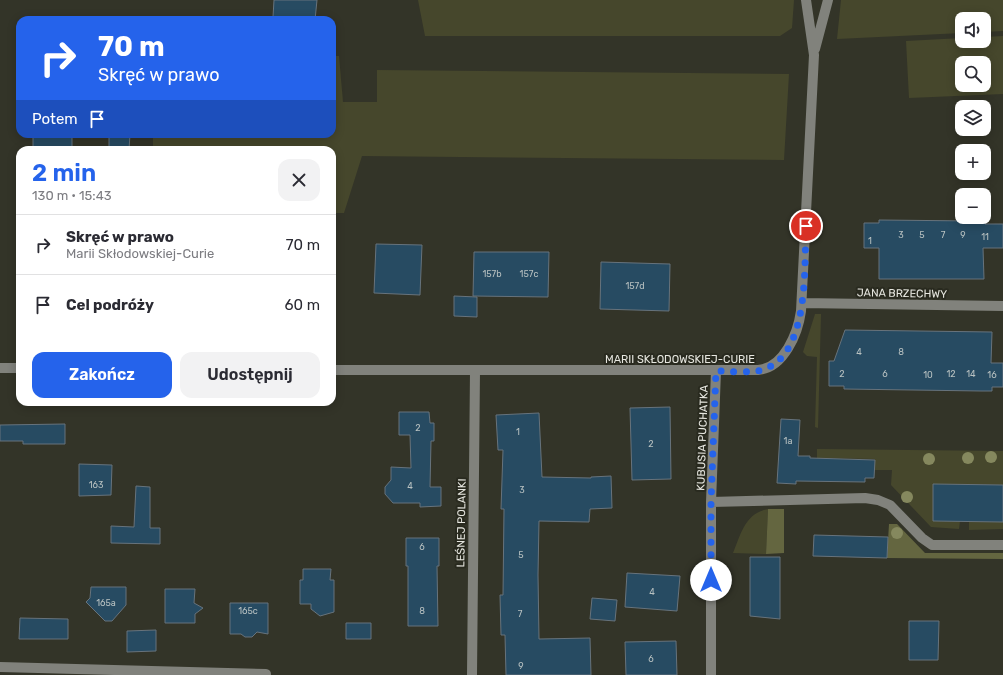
<!DOCTYPE html>
<html lang="pl">
<meta charset="utf-8">
<style>
body{margin:0;font-family:Rubik,sans-serif;background:#f2f2f3;color:#2b2b33;height:100vh;display:flex;flex-direction:column;font-size:15px;white-space:nowrap}
*{box-sizing:border-box;margin:0}
p{font-size:13px;color:#7c7c81}
.icon{flex:none;width:22px;height:22px;fill:none;stroke:currentColor;stroke-width:2;stroke-linecap:round;stroke-linejoin:round}
.map{position:relative;flex:1;overflow:hidden}
.drawer{position:absolute;left:16px;top:146px;width:320px;height:260px;display:flex;flex-direction:column;background:#fff;border-radius:12px;box-shadow:0 2px 10px #0003}
.drawer>*{flex:none}
.hud{position:absolute;left:16px;top:16px;width:320px;height:122px;border-radius:12px;box-shadow:0 2px 10px #0003;background:#2563eb;color:#fff;overflow:hidden}
.controls{position:absolute;left:955px;top:12px;display:grid;gap:8px}
.controls a{display:grid;place-items:center;width:36px;height:36px;border-radius:8px;background:#fff;box-shadow:0 2px 10px #0003;font-size:20px}
.pin{position:absolute;display:grid;place-items:center;width:34px;height:34px;color:#fff;margin:-17px;border:2px solid #fff;border-radius:50%;box-shadow:0 1px 4px #0007}
.me{position:absolute;width:44px;margin:-22px;rotate:0deg;stroke-linejoin:round;filter:drop-shadow(0 0 3px #0008)}
.turn{display:flex;align-items:center;gap:14px;height:84px;padding:0 16px;font-size:18px}
.turn .icon{width:52px;height:52px;stroke-width:2.5}
.turn b{display:block;font-size:28px;line-height:34px}
.then{display:flex;align-items:center;height:38px;padding:0 16px;background:#0003;gap:8px;font-size:15px}
.round{display:grid;place-items:center;flex:none;width:42px;height:42px;border-radius:12px;background:#f2f2f3}
.headline{display:flex;align-items:center;justify-content:space-between;height:68px;padding:0 16px}
h1{font-size:24px;font-weight:600;line-height:30px;color:#2563eb}
.cta{display:flex;gap:8px;margin-top:auto;padding:8px 16px}
.cta a{flex:1;height:46px;border-radius:12px;background:#2563eb;color:#fff;font-size:16px;font-weight:600;line-height:46px;text-align:center}
.cta a+a{background:#f2f2f3;color:#2b2b33}
ul{padding:0;list-style:none}
li{display:flex;align-items:center;gap:12px;height:60px;padding:0 16px;border-top:1px solid #e1e1e2}
li div{flex:1}
li b{display:block;font-size:15px}
li em{font-style:normal}
.map>svg:first-child{display:block}
.green{fill:#46472c;fill-rule:evenodd}
.forest{fill:#646640}
.building{fill:#274b62;stroke:#67737c}
.lines{fill:none;stroke-linecap:round;stroke-linejoin:round}
.minor{stroke:#81827c;stroke-width:10}
.tree{fill:#85885e}
.route{stroke:#2563eb;stroke-width:7;stroke-dasharray:0 12.6}
.labels{text-anchor:middle;stroke-width:4;stroke-linejoin:round;paint-order:stroke}
.number-label{font-size:9px;fill:#b7c0c0}
.street-label{font-size:11px;fill:#e7e7e0;stroke:#292a1f}
</style>
<div class="map">
<svg width="1003" height="675" viewBox="0 0 1003 675">
<rect width="100%" height="100%" fill="#333428"/>
<path class="green" d="M418,0h376l-2,28 -12,8h-355z
M841,0h162v31l-19,1v-13h-22v14l-125,6z
M1003,36v58l-94,4 -3,-57 56,-3v3h22v-4zM962,63h22v22h-22z
M332,56h7l4,46h34v-32l412,4 -5,86 -422,-4 -18,57h-12v-63h-179v-16h179z
M815,314h6l-3,114 -3,-1 2,-70 -10,-1 -4,-4z
M817,449l186,2v34l-70,-1v37h27l-1,8 -28,-2 -40,-42 1,-15h-17v-11l-58,-1z
M768,509l-2,45 -33,-1c8,-19 12,-40 35,-44z
M969,522h34v7l-34,1z"/>
<path class="forest" d="M768,509h16v44l-18,1z
M889,524h8l28,29h78v6l-116,-1z"/>
<path class="building" d="M274,0h43l-2,20 -42,-3z
M33,134h39v16h-39z
M109,134h21l-1,16h-20z
M879,220l95,1h11v3h18v24h-20l1,31h-105v-31h-15v-25h15z
M376,244l46,1 -2,50 -46,-2z
M474,252h75l-1,45 -75,-1z
M601,262l69,2 -1,47 -69,-2z
M454,296l23,1v20l-23,-1z
M845,330l147,2 -1,31h12v24h-11v4h-11l-137,-2v-3h-15v-25h5z
M670,407l1,72 -39,1 -2,-72z
M399,412h30l1,11h4v18h-3l-1,46h11v19l-21,1v-4h-27l-8,-9v-7l6,-7v-13l20,1 -1,-33h-11z
M539,413l3,64 49,1v-1l20,-1 1,32 -22,1 -1,13 -50,-1 -1,54 1,64 51,-1 1,37h-85l-1,-40h-4l-1,-40h3l1,-86h-3l2,-59h-5l-2,-35z
M781,419l19,1 -2,36h12v2l65,2 -1,18h-9v4l-69,-1v3l-19,-1z
M65,424v20h-42v-3h-23v-16z
M79,464l33,1 -1,30 -32,1z
M933,484l70,1v37l-70,-1z
M136,486l14,1v41h10v16l-49,-1v-17l23,1z
M814,535l74,2 -1,21 -74,-2z
M406,538h33v28h-2l1,60h-30v-60h-2z
M750,557h30v62l-30,-3z
M303,569h28l-1,11h4v32l-14,4 -9,-7v-5h-11v-24h3z
M627,573l53,3 -3,35 -52,-4z
M91,587h35v18l-14,16h-7l-19,-19 4,-4z
M165,589h30l-1,14 9,5 -8,6v9h-30z
M592,598l25,2 -2,21 -25,-2z
M230,603h38v31l-11,-2 -5,5h-7l-4,-3h-11z
M20,618l48,1v20h-49z
M909,621h30l-1,39h-29z
M346,623h25v16h-25z
M156,630v21l-29,1v-21z
M676,641l1,34h-51l-1,-33z"/>
<g class="lines">
<path class="minor" d="M815,49l13,-49
M802,303l201,3
M0,368h20
M332,370h426c26,-2 40,-37 43,-59l13,-256 -8,-55
M711,502l154,-4 13,2 12,5 32,33 10,7h71
M0,667l266,7
M472,675l3,-304
M711,675v-173l5,-131"/>
</g>
<g class="tree">
<circle cx="991" cy="457" r="6"/>
<circle cx="968" cy="458" r="6"/>
<circle cx="929" cy="459" r="6"/>
<circle cx="907" cy="497" r="6"/>
<circle cx="897" cy="533" r="6"/>
</g>
<g class="lines">
<path class="route" d="M711,580v-78l5,-131c13,0 38,3 49,-2 45,-17 39,-104 41,-143"/>
</g>
<g class="labels">
<g class="number-label">
<text x="901" y="238">3</text>
<text x="922" y="238">5</text>
<text x="943" y="238">7</text>
<text x="963" y="238">9</text>
<text x="985" y="240">11</text>
<text x="870" y="244">1</text>
<text x="492" y="277">157b</text>
<text x="529" y="277">157c</text>
<text x="635" y="289">157d</text>
<text x="859" y="355">4</text>
<text x="901" y="355">8</text>
<text x="842" y="377">2</text>
<text x="885" y="377">6</text>
<text x="951" y="377">12</text>
<text x="971" y="377">14</text>
<text x="928" y="378">10</text>
<text x="992" y="378">16</text>
<text x="418" y="431">2</text>
<text x="518" y="435">1</text>
<text x="788" y="444">1a</text>
<text x="651" y="447">2</text>
<text x="96" y="488">163</text>
<text x="410" y="489">4</text>
<text x="522" y="493">3</text>
<text x="422" y="550">6</text>
<text x="521" y="558">5</text>
<text x="652" y="595">4</text>
<text x="106" y="606">165a</text>
<text x="248" y="614">165c</text>
<text x="422" y="614">8</text>
<text x="520" y="617">7</text>
<text x="651" y="662">6</text>
<text x="521" y="669">9</text>
</g>
<g class="street-label">
<text transform="translate(902 293) rotate(1)" y="4">JANA BRZECHWY</text>
<text x="680" y="363">MARII SKŁODOWSKIEJ-CURIE</text>
<text transform="translate(702 438) rotate(-88)" y="4">KUBUSIA PUCHATKA</text>
<text transform="translate(461 523) rotate(-89)" y="4">LEŚNEJ POLANKI</text>
</g>
</g>
</svg>
<div class="controls">
<a><svg class="icon" aria-label="sound" viewBox="0 0 24 24"><path d="M4 9h4l5-4v14l-5-4H4zM17 9q2 3 0 6"/></svg></a>
<a><svg class="icon" aria-label="search" viewBox="0 0 24 24"><circle cx="10" cy="10" r="6"/><path d="M15 15l6 6"/></svg></a>
<a><svg class="icon" aria-label="layers" viewBox="0 0 24 24"><path d="M12 4l9 5-9 5-9-5zM3 14l9 5 9-5"/></svg></a>
<a>+</a>
<a>−</a>
</div>
<div class="pin" style="left:806px;top:226px;background:#d93025"><svg class="icon" aria-label="arrive" viewBox="0 0 24 24"><path d="M6 21V4h12l-3 4 3 4H6"/></svg></div>
<svg class="me" style="left:711px;top:580px" viewBox="-20 -20 40 40"><circle r="19" fill="#fff"/><path d="M0-13L10 11 0 6-10 11z" fill="#2563eb"/></svg>
<div class="hud">
<div class="turn"><svg class="icon" aria-label="right" viewBox="0 0 24 24"><path d="M7 20v-9h11M14 6l5 5-5 5"/></svg><div><b>70 m</b>Skręć w prawo</div></div>
<div class="then">Potem<svg class="icon" aria-label="arrive" viewBox="0 0 24 24"><path d="M6 21V4h12l-3 4 3 4H6"/></svg></div>
</div>
<section class="drawer">
<div class="headline"><div><h1>2 min</h1><p>130 m · 15:43</p></div><a class="round"><svg class="icon" aria-label="close" viewBox="0 0 24 24"><path d="M6 6l12 12M18 6L6 18"/></svg></a></div>
<ul>
<li><svg class="icon" aria-label="right" viewBox="0 0 24 24"><path d="M7 20v-9h11M14 6l5 5-5 5"/></svg><div><b>Skręć w prawo</b><p>Marii Skłodowskiej-Curie</p></div><em>70 m</em></li>
<li><svg class="icon" aria-label="arrive" viewBox="0 0 24 24"><path d="M6 21V4h12l-3 4 3 4H6"/></svg><div><b>Cel podróży</b></div><em>60 m</em></li>
</ul>
<div class="cta"><a>Zakończ</a><a>Udostępnij</a></div>
</section>
</div>
